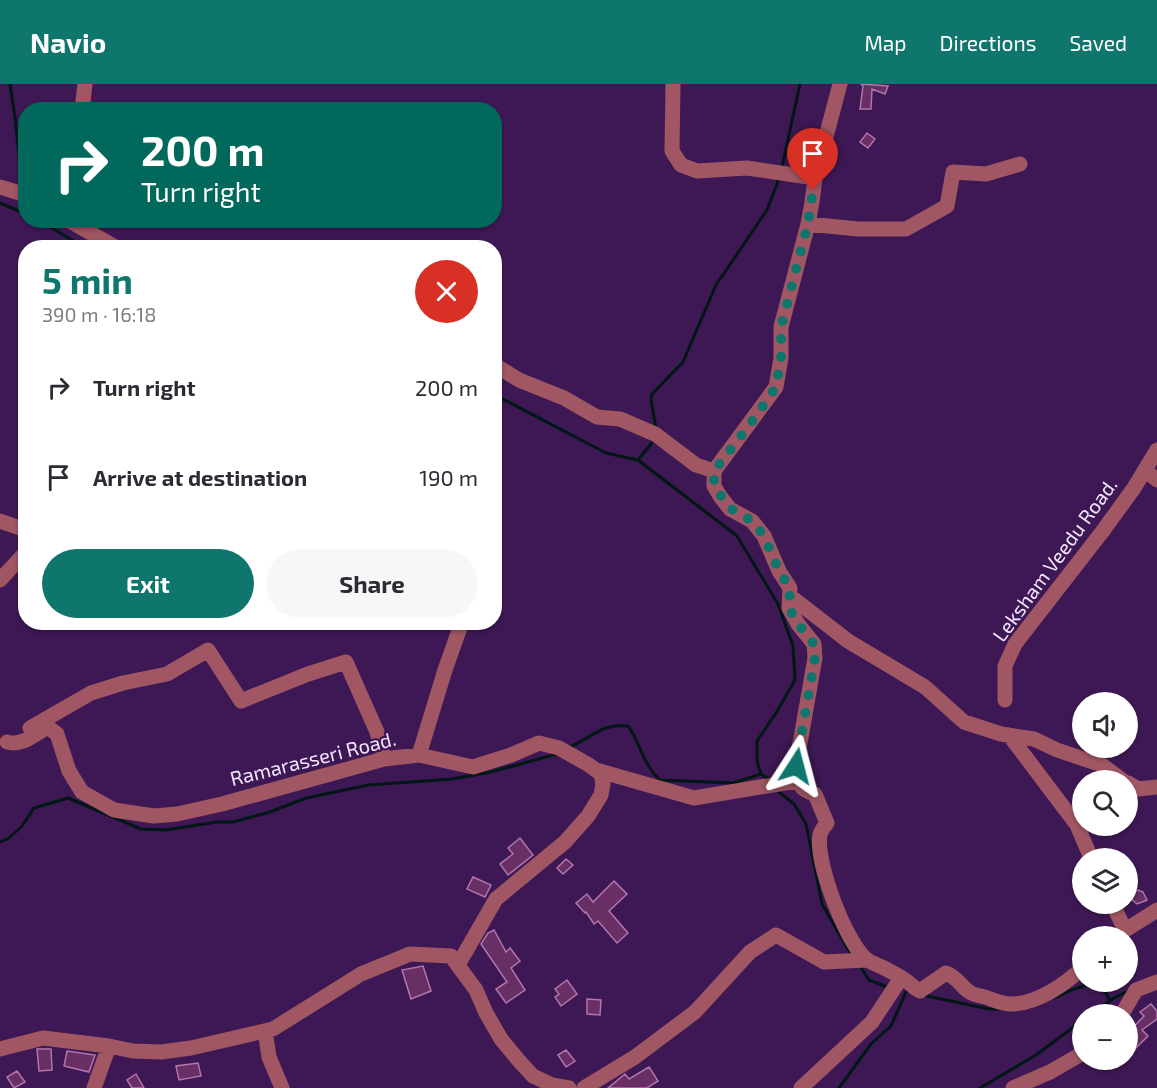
<!DOCTYPE html>
<meta charset="utf-8">
<style>
body{margin:0;font-family:"Exo 2",sans-serif;background:#f7f7f7;color:#2b2b33;height:100vh;display:flex;flex-direction:column;font-size:22px;white-space:nowrap}
*{box-sizing:border-box;margin:0}
p{font-size:20px;color:#7c7c81}
.icon{flex:none;width:33px;height:33px;fill:none;stroke:currentColor;stroke-width:2;stroke-linecap:round;stroke-linejoin:round}
.map{position:relative;flex:1;overflow:hidden}
.drawer{position:absolute;left:18px;top:156px;width:484px;height:390px;display:flex;flex-direction:column;background:#fff;border-radius:24px;box-shadow:0 2px 4px #0004}
.drawer>*{flex:none}
.banner{position:absolute;left:18px;top:18px;width:484px;height:126px;border-radius:24px;box-shadow:0 2px 4px #0004;background:#00695c;color:#fff;overflow:hidden}
.buttons{position:absolute;left:1072px;top:608px;display:grid;gap:12px}
.buttons a{display:grid;place-items:center;width:66px;height:66px;border-radius:50%;background:#fff;box-shadow:0 2px 4px #0004;font-size:30px}
.pin{position:absolute;display:grid;place-items:center;width:51px;height:51px;color:#fff;margin:-62px -26px;border-radius:50% 50% 50% 0;rotate:-45deg;box-shadow:0 0 6px #0007}
.pin .icon{rotate:45deg}
.me{position:absolute;width:66px;margin:-33px;rotate:9deg;stroke-linejoin:round;filter:drop-shadow(0 0 4px #0008)}
.turn{display:flex;align-items:center;gap:21px;height:126px;padding:0 24px;font-size:27px}
.turn .icon{width:78px;height:78px;stroke-width:2.5}
.turn b{display:block;font-size:42px;line-height:51px}
.round{display:grid;place-items:center;flex:none;width:63px;height:63px;border-radius:32px;background:#f7f7f7}
.summary{display:flex;align-items:center;justify-content:space-between;height:102px;padding:0 24px}
h1{font-size:36px;font-weight:700;line-height:45px;color:#0f766e}
.button{display:flex;gap:12px;margin-top:auto;padding:12px 24px}
.button a{flex:1;height:69px;border-radius:36px;background:#0f766e;color:#fff;font-size:24px;font-weight:700;line-height:69px;text-align:center}
.button a+a{background:#f7f7f7;color:#2b2b33}
ul{padding:0;list-style:none}
li{display:flex;align-items:center;gap:18px;height:90px;padding:0 24px}
li div{flex:1}
li b{display:block;font-size:22px}
li em{font-style:normal}
header{display:flex;align-items:center;gap:36px;box-sizing:border-box;height:84px;padding:0 30px;background:#0f766e;color:#fff}
header strong{font-size:28px}
nav{display:flex;gap:33px;margin-inline-start:auto;font-size:21px}
.map>svg:first-child{display:block}
.lines{fill:none;stroke-linecap:round;stroke-linejoin:round}
.stream{stroke:#011716;stroke-width:3}
.building{fill:#672f63;stroke:#b275ac;stroke-width:1.5}
.minor{stroke:#a05763;stroke-width:15}
.route{stroke:#0f766e;stroke-width:10;stroke-dasharray:0 18}
.labels{text-anchor:middle;stroke-width:4.5;stroke-linejoin:round;paint-order:stroke}
.street-label{font-size:20px;fill:#f3e7fd;stroke:#3e1854}
</style>
<header>
<strong>Navio</strong>
<nav><a>Map</a><a>Directions</a><a>Saved</a></nav>
</header>
<div class="map">
<svg width="1157" height="1004" viewBox="0 0 1157 1004">
<rect width="100%" height="100%" fill="#3e1854"/>
<g class="lines">
<path class="stream" d="M10,0l5,33 7,67
M782,83l18,-83
M0,119l26,11
M24,120v9
M38,136l48,28
M495,311l111,58 32,7 99,76 41,68 15,42 2,34 -19,33 -19,28v20l4,13 8,5
M656,345l-5,-30 1,-5 31,-32 33,-77 51,-75 13,-34
M638,376l16,-20
M568,664c21,-9 36,-26 60,-22 14,19 13,36 32,54l73,3 28,-9
M779,708l15,12 12,20 16,80 30,52
M0,758l9,-4 13,-12 12,-18 34,-10 73,31 25,1 51,-8h16l37,-10 36,-14 63,-13 83,-6 39,-7 66,-18
M860,882l9,14 21,8
M922,911l67,14h12
M1054,914c20,-8 44,-26 56,3
M1091,930l23,-16 14,-7
M839,1004l32,-44 20,-18 15,-34
M980,1004l56,-33 47,-35"/>
</g>
<path class="building" d="M861,0l27,2 -3,8 -13,-5 -1,20h-11l3,-23z
M867,49l8,6 -7,9 -8,-6z
M520,754l13,17 -25,20 -8,-11 13,-10 -5,-6z
M566,775l7,6 -10,9 -6,-6z
M473,793l18,8 -6,12 -18,-8z
M614,797l13,13 -18,17 19,22 -11,10 -19,-22 -4,3 -8,-12 -1,1 -9,-10 11,-9 6,8z
M1138,806l5,2 4,8 -10,4 -9,-8z
M494,846l12,22 4,-4 10,13 -9,7 14,22 -19,13 -10,-14 11,-7 -26,-38 7,-11z
M423,882l8,25 -20,8 -9,-29z
M567,896l10,14 -16,12 -6,-9 4,-3 -4,-5z
M587,915l14,1 -1,15 -13,-1z
M1151,920l6,7v8l-15,11 6,6 -12,12 -8,-8v-7l16,-17 -4,-4z
M37,965h14l1,21 -13,1z
M566,966l9,11 -9,6 -8,-12z
M67,967l28,4 -6,17 -25,-6z
M198,979l3,13 -22,4 -3,-14z
M649,983l9,14 -11,7h-39l17,-14 4,5z
M17,987l8,11 -11,6 -7,-11z
M136,990l8,14h-12l-5,-8z"/>
<g class="lines">
<path class="minor" d="M673,0l-1,67 9,14 16,6 50,-3 68,10 25,-94
M82,26l3,-26
M0,103l26,8
M68,136l49,28
M808,140l50,5h48l41,-23 6,-34 33,2 34,-10
M495,281l24,15 45,18 33,19 23,2 35,15 41,31 18,6
M1145,386l12,10
M714,387v15l6,10 10,13 22,12 12,15 15,35 11,17 -1,20 9,16 16,20 1,14 -19,108c1,16 3,24 19,28l12,29c-2,3 -6,7 -7,12 -5,26 25,105 45,123 5,5 14,7 21,11 7,4 17,8 23,14 4,3 6,6 11,8l26,-18c11,4 14,12 22,18 5,4 12,5 17,6 9,3 19,8 28,7 25,-1 53,-20 70,-37
M714,387l62,-84 5,-29v-31l27,-103 4,-22 3,-24
M0,437l26,9
M0,496l26,-28
M790,512l58,45 77,46 39,35 37,12 33,5 23,11 45,15 20,15
M1005,616v-34l10,-22 87,-112 32,-44 23,-38
M30,644l61,-35 32,-10 44,-9 41,-24 33,51 67,-27 38,-12 31,70 7,27
M1009,651l68,90 14,33
M7,658c15,5 29,-9 41,-15l9,7 12,37 13,21 32,18 40,6 23,-2 45,-10 162,-45 35,-4 54,12 38,-12 28,-12 20,5 30,17 12,9 2,10 -2,11 -13,21 -23,26 -69,57 -38,66
M419,671l26,-85 17,-48
M596,686l98,28 103,-17
M1128,699l10,6 19,-2
M1112,819l13,27
M1116,852l41,-26
M1122,930l14,-24 21,-8
M265,947l4,26 13,31
M0,965l43,-11 66,8 24,5 28,1 30,-4 82,-19 88,-55 49,-20 41,2 25,34 10,23 15,26 19,23 13,14 19,9 17,3
M94,1004l15,-42
M584,1004l51,-31 60,-45 55,-60 26,-17 48,27 42,-2
M801,1004l71,-66 29,-44
M1013,1004l37,-16 33,-19"/>
</g>
<g class="lines">
<path class="route" d="M796,682l19,-108 -1,-14 -16,-20 -9,-16 1,-20 -11,-17 -15,-35 -12,-15 -22,-13 -16,-22v-15l37,-48 25,-36 5,-29v-31l27,-103 5,-34"/>
</g>
<g class="labels">
<g class="street-label">
<text transform="translate(1055 476) rotate(-54)" y="7">Leksham Veedu Road.</text>
<text transform="translate(313 675) rotate(-14)" y="7">Ramarasseri Road.</text>
</g>
</g>
</svg>
<div class="buttons">
<a><svg class="icon" aria-label="sound" viewBox="0 0 24 24"><path d="M4 9h4l5-4v14l-5-4H4zM17 9q2 3 0 6"/></svg></a>
<a><svg class="icon" aria-label="search" viewBox="0 0 24 24"><circle cx="10" cy="10" r="6"/><path d="M15 15l6 6"/></svg></a>
<a><svg class="icon" aria-label="layers" viewBox="0 0 24 24"><path d="M12 4l9 5-9 5-9-5zM3 14l9 5 9-5"/></svg></a>
<a>+</a>
<a>−</a>
</div>
<div class="pin" style="left:813px;top:106px;background:#d93025"><svg class="icon" aria-label="arrive" viewBox="0 0 24 24"><path d="M6 21V4h12l-3 4 3 4H6"/></svg></div>
<svg class="me" style="left:796px;top:682px" viewBox="-20 -20 40 40"><path d="M0-17L14 15 0 8-14 15z" fill="#0f766e" stroke="#fff" stroke-width="4"/></svg>
<div class="banner">
<div class="turn"><svg class="icon" aria-label="right" viewBox="0 0 24 24"><path d="M7 20v-9h11M14 6l5 5-5 5"/></svg><div><b>200 m</b>Turn right</div></div>
</div>
<section class="drawer">
<div class="summary"><div><h1>5 min</h1><p>390 m · 16:18</p></div><a class="round" style="background:#d93025;color:#fff"><svg class="icon" aria-label="close" viewBox="0 0 24 24"><path d="M6 6l12 12M18 6L6 18"/></svg></a></div>
<ul>
<li><svg class="icon" aria-label="right" viewBox="0 0 24 24"><path d="M7 20v-9h11M14 6l5 5-5 5"/></svg><div><b>Turn right</b></div><em>200 m</em></li>
<li><svg class="icon" aria-label="arrive" viewBox="0 0 24 24"><path d="M6 21V4h12l-3 4 3 4H6"/></svg><div><b>Arrive at destination</b></div><em>190 m</em></li>
</ul>
<div class="button"><a>Exit</a><a>Share</a></div>
</section>
</div>
